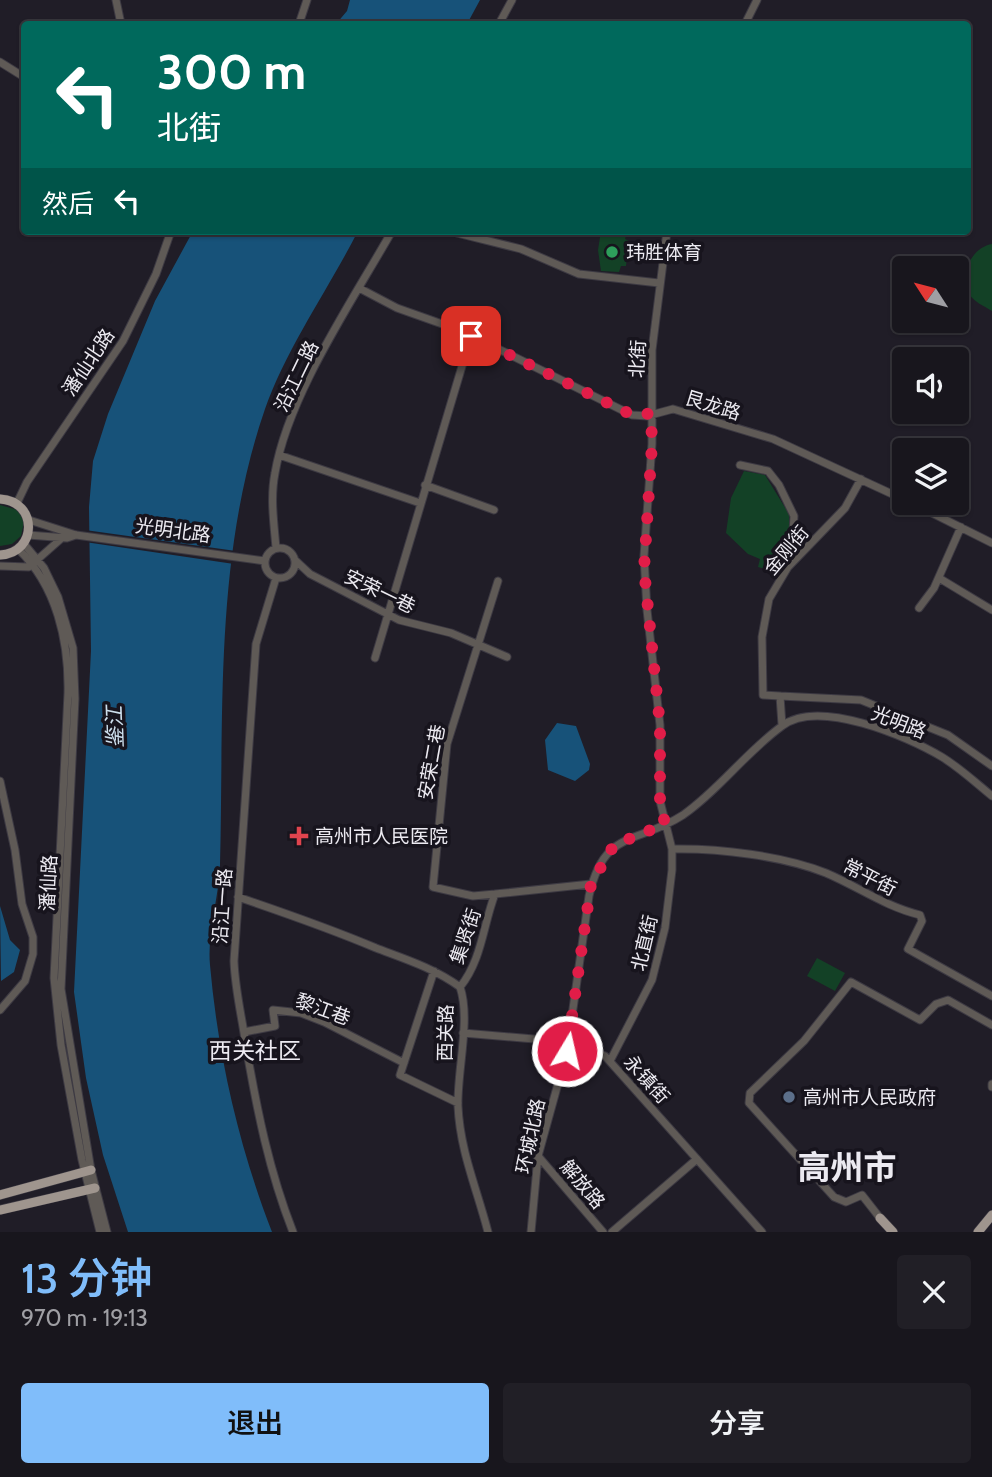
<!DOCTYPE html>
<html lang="zh">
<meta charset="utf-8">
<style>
body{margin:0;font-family:Cabin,"Noto Sans SC",sans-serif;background:#211f26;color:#f1f3f6;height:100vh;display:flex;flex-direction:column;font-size:26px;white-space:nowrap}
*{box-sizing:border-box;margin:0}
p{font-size:23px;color:#9f9fa4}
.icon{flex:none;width:38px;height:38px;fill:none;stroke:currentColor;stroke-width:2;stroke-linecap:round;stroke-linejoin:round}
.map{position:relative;height:1232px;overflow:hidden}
.panel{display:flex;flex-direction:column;background:#18161d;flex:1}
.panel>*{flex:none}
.guide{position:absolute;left:21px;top:21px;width:950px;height:214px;border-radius:7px;box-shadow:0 2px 5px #0004,0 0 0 2px #36353b;background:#00695c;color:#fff;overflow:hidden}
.needle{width:46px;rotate:306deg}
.tools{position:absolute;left:892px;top:256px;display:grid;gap:14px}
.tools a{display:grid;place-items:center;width:77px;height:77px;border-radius:7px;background:#18161d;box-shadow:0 2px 5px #0004,0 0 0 2px #36353b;font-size:35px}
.pin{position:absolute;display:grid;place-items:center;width:60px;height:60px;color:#fff;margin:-30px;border-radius:14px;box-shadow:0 4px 10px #0006}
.me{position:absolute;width:77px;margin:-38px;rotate:9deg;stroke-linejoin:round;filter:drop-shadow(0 0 5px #0008)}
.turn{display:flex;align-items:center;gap:24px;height:147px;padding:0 21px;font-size:32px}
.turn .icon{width:91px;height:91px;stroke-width:2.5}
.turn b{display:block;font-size:49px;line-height:60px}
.then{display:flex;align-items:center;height:66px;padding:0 21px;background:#0003;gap:14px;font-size:26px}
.round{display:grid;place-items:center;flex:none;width:74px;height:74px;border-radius:7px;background:#211f26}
.overview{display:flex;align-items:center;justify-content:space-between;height:119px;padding:0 21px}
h1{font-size:42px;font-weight:600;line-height:52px;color:#80bdfa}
.cta{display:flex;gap:14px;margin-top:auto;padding:14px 21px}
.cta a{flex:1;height:80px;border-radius:7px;background:#80bdfa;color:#111;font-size:28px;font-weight:600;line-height:80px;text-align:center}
.cta a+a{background:#211f26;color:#f1f3f6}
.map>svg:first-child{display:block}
.green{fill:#134126}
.water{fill:#175279}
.pier{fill:#201d27}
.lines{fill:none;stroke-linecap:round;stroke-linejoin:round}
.minor-casing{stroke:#3d3a43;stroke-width:9}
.major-casing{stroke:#3d3a43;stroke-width:10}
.minor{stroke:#5f5a56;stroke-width:7}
.major{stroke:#9f958e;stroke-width:9}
.route{stroke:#e11d48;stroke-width:12;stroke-dasharray:0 21.6}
.leisure-dot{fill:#2e9e5b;stroke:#17141d;stroke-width:2.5}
.health-dot{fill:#e0444e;stroke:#17141d;stroke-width:2.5}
.service-dot{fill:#5c6f8a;stroke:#17141d;stroke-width:2.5}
.labels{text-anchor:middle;stroke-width:7;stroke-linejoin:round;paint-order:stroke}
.poi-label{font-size:19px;fill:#eceaf1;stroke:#17141d;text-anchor:start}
.street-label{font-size:19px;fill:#eceaf1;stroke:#17141d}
.water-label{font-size:21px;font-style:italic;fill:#cee0ee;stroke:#17141d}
.quarter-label{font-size:23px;fill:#eceaf1;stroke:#17141d}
.town-label{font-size:33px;font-weight:bold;fill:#eceaf1;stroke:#17141d}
</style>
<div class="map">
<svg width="992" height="1232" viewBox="0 0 992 1232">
<rect width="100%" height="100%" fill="#201d27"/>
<path class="green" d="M601,231h26l-2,8 4,2 -3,25h-5l-2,6 -18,-1 -3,-21z
M992,244v67c-8,-5 -18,-9 -23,-17 -11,-19 3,-47 23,-50z
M744,471l21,4 24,39v40l-17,17 -14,-4 2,-8 -12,-5 -22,-21 5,-35z
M0,505l18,5 6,12 -3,14 -9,8 -12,2z
M817,958l28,15 -10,18 -28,-15z"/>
<path class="water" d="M350,0h130l-13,24h-131l11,-13z
M193,231h165c-30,59 -71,116 -93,178 -51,148 -41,303 -45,456 -1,33 -13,67 -10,100 8,91 29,182 62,267h-144l-25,-77 -17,-77 -12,-86 17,-341 -2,-144 4,-46 15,-47 47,-113z
M557,723l19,3 14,38 -1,6 -14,11 -27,-11 -3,-30z
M0,906l10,34 10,10 -6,22 -13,9z"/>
<path class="pier" d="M85,530l151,21 -2,13 -149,-22z"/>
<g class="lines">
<defs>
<path id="minor" d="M116,0l5,24
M299,24l8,-24
M499,24l13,-24
M745,24l12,-24
M0,62l24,15
M449,231l72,18 58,25 80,9
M359,288l38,20 65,23 170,84 15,1 26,-7 100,30 132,61
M279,455l141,48
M740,465l28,6 11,14 15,31 -2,33 -8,20
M425,485l69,25
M910,502l82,41
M17,503l10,-21 96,-141 33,-67 15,-43
M29,520l47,15 189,26
M28,535l39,3 9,-3
M24,544l20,24 14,29 15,51 2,51 -14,290 30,181 16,62
M265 563a15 15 0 1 1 30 0a15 15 0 1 1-30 0Z
M276,548c-2,-25 -6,-50 -1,-75 13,-78 78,-173 117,-242
M18,549c39,37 51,93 50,144l-14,285 7,67 21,115 18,72
M295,560l15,14 89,46 52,13 56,24
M0,566l29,1 34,-30
M276,578l-20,66 -22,317c1,29 8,56 12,85 11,64 23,125 47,186
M939,578l53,32
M919,608l15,-20 27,-61
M375,658l96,-322
M780,696l81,4 87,35 44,31
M782,725l-2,-29 -17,-1 -1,-58 7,-38 19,-32 57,-59 16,-29
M0,781l15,69 7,54 11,33v17l-8,27 -25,29
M672,849c47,-1 111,7 154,24 33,14 58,33 94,42l2,6 -14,28 84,47
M495,894l-22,2 -40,-9 14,-143 51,-163
M238,897c47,16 93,32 138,51 29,11 58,20 84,39 11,32 -3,84 -2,119 2,45 19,83 30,126
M434,971l-34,104 58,28
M460,987c22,-27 23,-62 35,-93l96,-10
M244,1032l31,-6 -2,-16 28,3 23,9 80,41
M463,1033l106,9 36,14 157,176
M610,1061l42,-81 13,-52 7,-58v-21l-12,-48v-76l-13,-115 -3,-54 8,-112v-94l15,-119
M992,1084v3
M538,1156l65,76
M880,1218l-18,-23 -16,7 -12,-5 -85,-94 1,-10 54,-52 47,-59 69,38 16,-16 12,-4 44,25
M531,1232l7,-76 29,-105 22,-155c15,-68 48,-51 94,-81 36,-25 63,-63 99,-89 36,-28 125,10 160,31 18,11 34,26 50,39
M612,1232l85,-73"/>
<path id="major" d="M0,499c38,2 38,54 0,56
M0,1195l91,-25
M0,1210l95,-22
M880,1218l13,14
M978,1232l14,-17"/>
</defs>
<use href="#minor" class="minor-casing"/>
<use href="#major" class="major-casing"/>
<use href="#minor" class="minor"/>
<use href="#major" class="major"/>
</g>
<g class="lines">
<path class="route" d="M471,336l157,77 23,1 1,30 -8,125 16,156v75l5,24 -51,21 -23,39 -24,167"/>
</g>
<circle class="leisure-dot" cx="612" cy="252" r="7"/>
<path class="health-dot" d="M295.5 825.5h7v7h7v7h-7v7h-7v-7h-7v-7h7z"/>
<circle class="service-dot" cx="789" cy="1097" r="7"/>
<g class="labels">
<g class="poi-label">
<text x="626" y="259">玮胜体育</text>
<text x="315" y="843">高州市人民医院</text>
<text x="803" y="1104">高州市人民政府</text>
</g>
<g class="street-label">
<text transform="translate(637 359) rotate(-87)" y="7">北街</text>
<text transform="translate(88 362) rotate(-56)" y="7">潘仙北路</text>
<text transform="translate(296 376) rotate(-64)" y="7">沿江二路</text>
<text transform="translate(713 405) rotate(17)" y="7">艮龙路</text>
<text transform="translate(173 530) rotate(8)" y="7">光明北路</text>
<text transform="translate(786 550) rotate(-50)" y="7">金刚街</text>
<text transform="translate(380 591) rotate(26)" y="7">安荣一巷</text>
<text transform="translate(899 722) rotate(21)" y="7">光明路</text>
<text transform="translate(431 762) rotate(-80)" y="7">安荣二巷</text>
<text transform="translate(870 877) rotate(27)" y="7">常平街</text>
<text transform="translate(48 883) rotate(-87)" y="7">潘仙路</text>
<text transform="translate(222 906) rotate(-86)" y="7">沿江一路</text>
<text transform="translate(465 936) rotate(-71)" y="7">集贤街</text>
<text transform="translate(644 943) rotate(-77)" y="7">北直街</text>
<text transform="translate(323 1009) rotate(20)" y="7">黎江巷</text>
<text transform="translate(445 1033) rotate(-89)" y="7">西关路</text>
<text transform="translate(647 1079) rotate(48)" y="7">永镇街</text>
<text transform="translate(530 1136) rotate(-78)" y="7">环城北路</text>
<text transform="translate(583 1184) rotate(50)" y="7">解放路</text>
</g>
<g class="water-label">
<text transform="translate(115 727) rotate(-92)" y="7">鉴江</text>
</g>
<g class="quarter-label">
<text x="255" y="1059">西关社区</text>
</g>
<g class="town-label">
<text x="847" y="1179">高州市</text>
</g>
</g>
</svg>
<div class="tools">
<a><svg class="needle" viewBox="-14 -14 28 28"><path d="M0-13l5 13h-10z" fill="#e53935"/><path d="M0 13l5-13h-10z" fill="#9f9fa4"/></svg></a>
<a><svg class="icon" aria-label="sound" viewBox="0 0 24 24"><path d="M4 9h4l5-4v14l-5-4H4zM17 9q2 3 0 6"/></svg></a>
<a><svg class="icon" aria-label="layers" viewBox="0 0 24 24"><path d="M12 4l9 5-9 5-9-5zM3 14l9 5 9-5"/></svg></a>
</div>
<div class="pin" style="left:471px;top:336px;background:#d93025"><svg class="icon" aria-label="arrive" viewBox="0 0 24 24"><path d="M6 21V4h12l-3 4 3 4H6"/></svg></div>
<svg class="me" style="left:567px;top:1051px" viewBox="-20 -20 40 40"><circle r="17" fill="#e11d48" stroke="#fff" stroke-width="3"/><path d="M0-11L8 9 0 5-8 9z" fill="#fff"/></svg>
<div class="guide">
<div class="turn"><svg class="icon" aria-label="left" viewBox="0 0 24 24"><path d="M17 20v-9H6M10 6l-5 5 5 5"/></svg><div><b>300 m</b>北街</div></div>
<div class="then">然后<svg class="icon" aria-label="left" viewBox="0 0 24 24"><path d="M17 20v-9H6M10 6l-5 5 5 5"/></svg></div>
</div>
</div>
<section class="panel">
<div class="overview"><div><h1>13 分钟</h1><p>970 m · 19:13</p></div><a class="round"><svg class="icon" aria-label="close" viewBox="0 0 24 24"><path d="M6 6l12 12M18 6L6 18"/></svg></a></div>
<div class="cta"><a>退出</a><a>分享</a></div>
</section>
